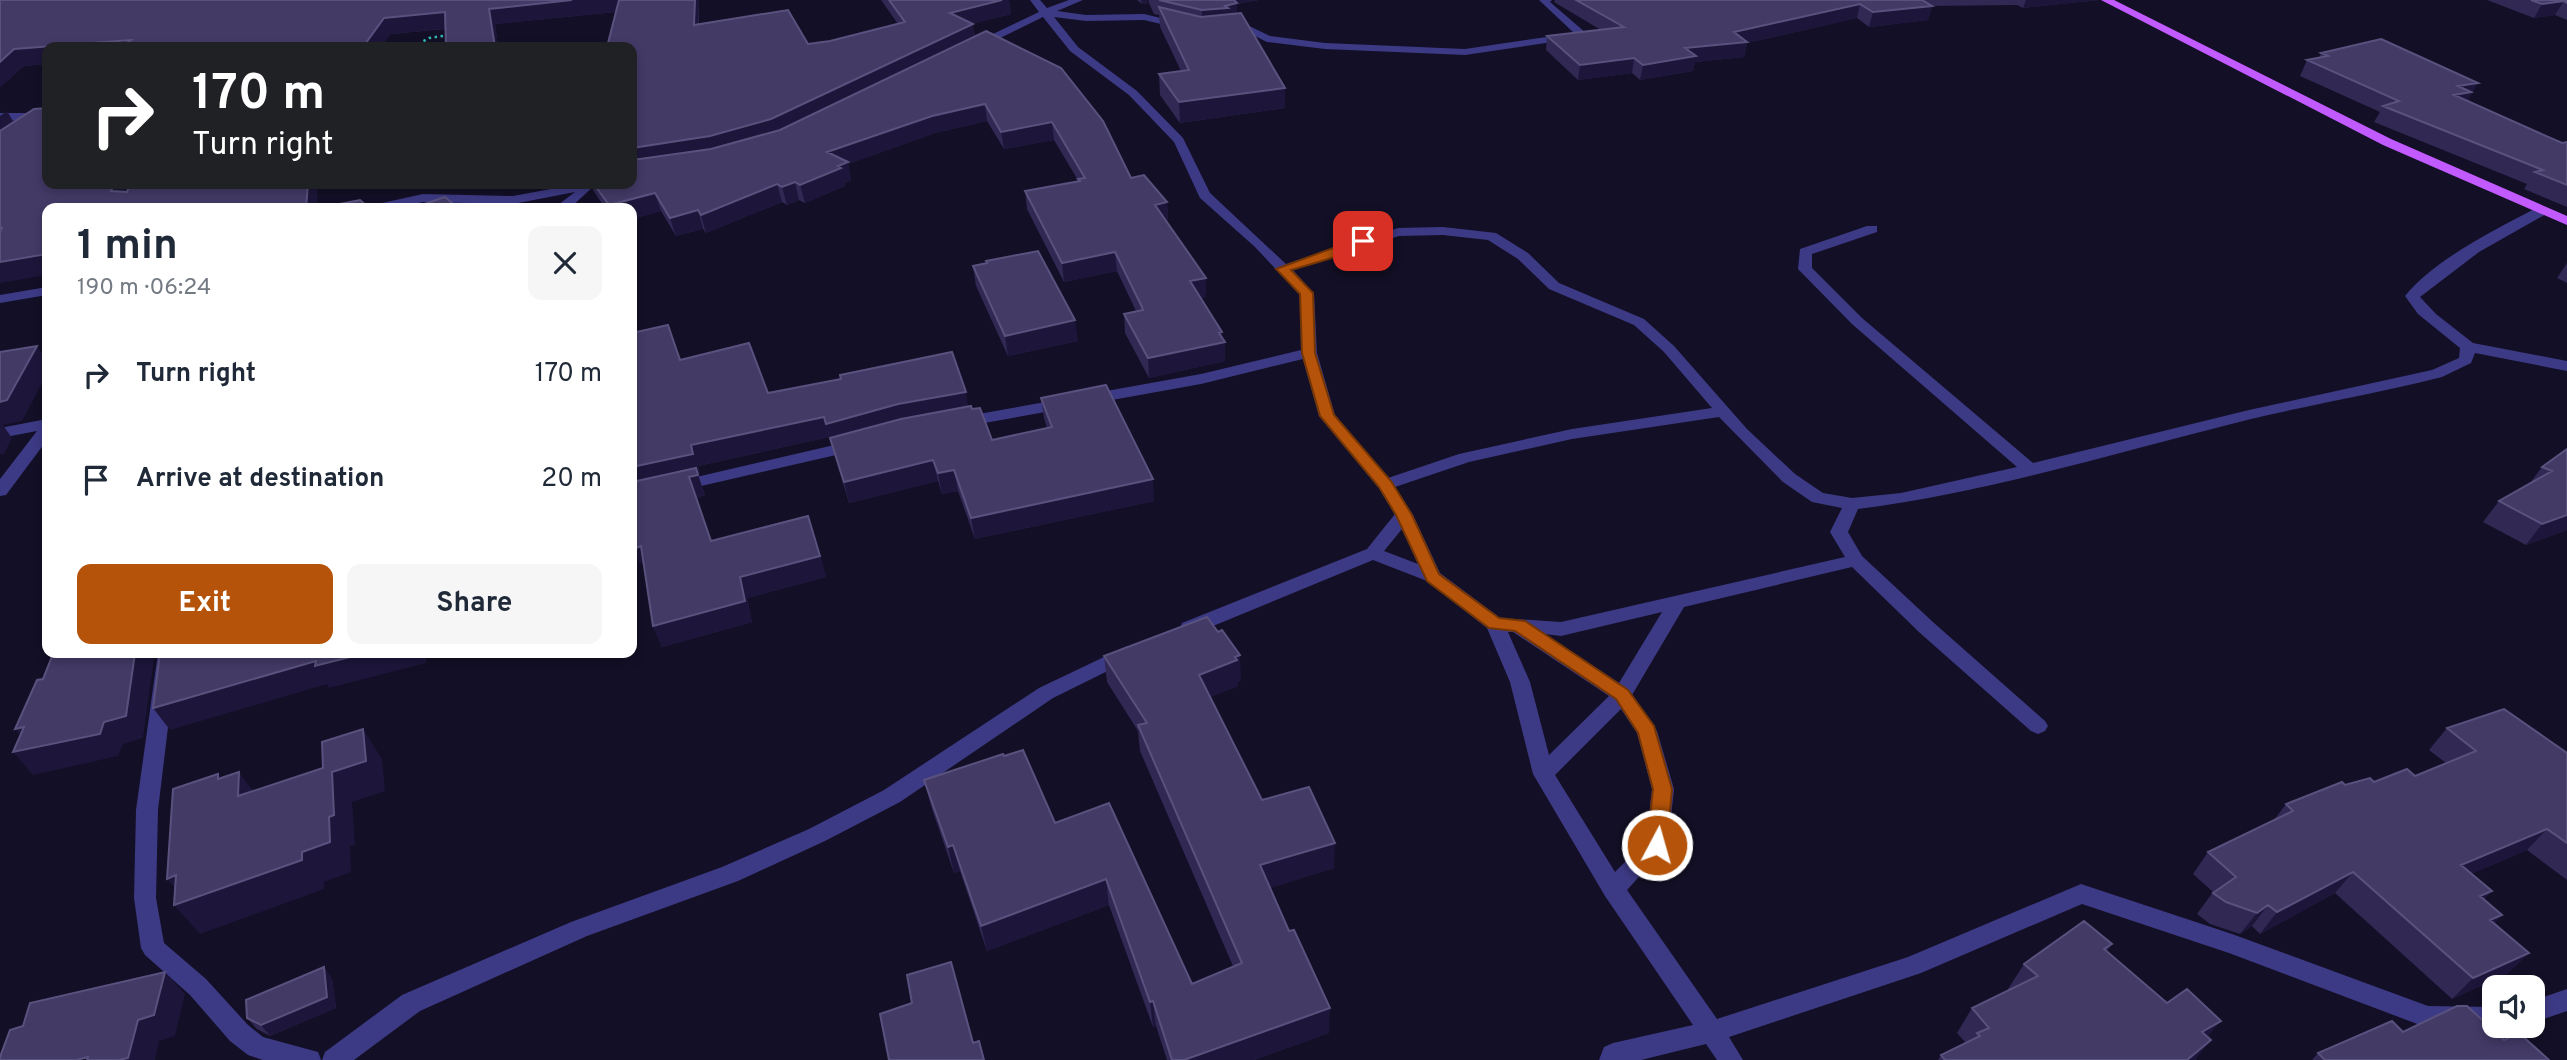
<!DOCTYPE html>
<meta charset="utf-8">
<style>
body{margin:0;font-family:Overpass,sans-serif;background:#f6f6f7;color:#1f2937;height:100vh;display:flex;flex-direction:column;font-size:26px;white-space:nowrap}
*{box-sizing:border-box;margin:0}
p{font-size:23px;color:#747a83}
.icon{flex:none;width:38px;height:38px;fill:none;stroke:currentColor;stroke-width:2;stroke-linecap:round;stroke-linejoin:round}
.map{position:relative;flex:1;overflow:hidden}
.details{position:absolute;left:42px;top:203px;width:595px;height:455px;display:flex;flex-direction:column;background:#fff;border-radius:14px;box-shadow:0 4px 10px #0003}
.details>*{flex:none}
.banner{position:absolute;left:42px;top:42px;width:595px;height:147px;border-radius:14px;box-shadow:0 4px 10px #0003;background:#202124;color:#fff;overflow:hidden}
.controls{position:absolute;left:2482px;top:975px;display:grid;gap:14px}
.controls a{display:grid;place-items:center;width:63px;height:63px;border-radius:14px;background:#fff;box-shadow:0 4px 10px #0003;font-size:35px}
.pin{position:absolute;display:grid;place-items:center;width:60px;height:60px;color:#fff;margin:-30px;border-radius:14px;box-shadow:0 4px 10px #0006}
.me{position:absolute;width:77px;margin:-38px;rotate:6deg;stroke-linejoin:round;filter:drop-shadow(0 0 5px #0008)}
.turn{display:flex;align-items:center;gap:24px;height:147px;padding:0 35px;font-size:32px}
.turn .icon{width:91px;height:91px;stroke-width:2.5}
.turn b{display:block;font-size:49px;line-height:60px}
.round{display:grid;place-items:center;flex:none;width:74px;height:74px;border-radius:14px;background:#f6f6f7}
.headline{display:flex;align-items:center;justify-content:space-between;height:119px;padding:0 35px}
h1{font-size:42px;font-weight:700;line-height:52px}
.cta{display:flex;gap:14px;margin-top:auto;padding:14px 35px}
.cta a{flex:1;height:80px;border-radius:14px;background:#b45309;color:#fff;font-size:28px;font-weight:700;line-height:80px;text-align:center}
.cta a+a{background:#f6f6f7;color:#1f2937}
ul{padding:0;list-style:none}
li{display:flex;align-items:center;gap:21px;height:105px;padding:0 35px}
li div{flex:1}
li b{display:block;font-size:26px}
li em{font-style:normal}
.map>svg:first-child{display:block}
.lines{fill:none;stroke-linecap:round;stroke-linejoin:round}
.path{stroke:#2fb8b0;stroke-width:2.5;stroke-dasharray:2.5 3.5;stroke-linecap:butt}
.minor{fill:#3d3a85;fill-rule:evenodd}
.major{fill:#c25bff;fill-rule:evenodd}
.wall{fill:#312854}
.shaded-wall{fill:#1d163a}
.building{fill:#433a66;stroke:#5a527e;stroke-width:2}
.route{fill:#b45309;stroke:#753606;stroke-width:2}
</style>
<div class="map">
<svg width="2567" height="1060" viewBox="0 0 2567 1060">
<rect width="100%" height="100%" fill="#130f26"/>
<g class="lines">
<path class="path" d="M413,47l16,-9 20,-3"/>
<path class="minor" d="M1030,0h10l7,8 22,-8h14l-26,11 29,4 58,-1 42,10v4l-4,1 -38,-9 -58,1 -32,-4 24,30 59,44 46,47 27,55 76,71 112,-36 45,-1 53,6 32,20 31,30 85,36 30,27 73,83 48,45 28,19 29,5 49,-5 116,-26 -165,-143 -54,-55 2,-20 67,-23h10v6l-65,22v14l50,50 171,145 216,-53 183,-40 27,-12 1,-10 -42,-34 -13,-18c30,-37 90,-66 131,-88h10v6l-67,38 -59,45 16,17 37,29 94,18v10l-92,-18 -4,10 -29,14c-63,16 -128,27 -191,42 -130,32 -260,73 -393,90l-10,23 14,24 72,67 111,98 3,5 -3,5 -7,3 -7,-3 -111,-98 -68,-66 -168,40 -52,88 25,36 17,58 -6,56 -41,45 90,129 191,-62 173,-73 151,50 196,72 66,1v19h9l-9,3 -66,-1 -199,-75 -147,-49 -161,69 -192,64 14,23h-26l-11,-16 -65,16h-42l5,-13 9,-4 80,-18 -88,-129 -72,-122 -23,-92 -23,-54 -60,-47 -54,-21 -177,73h-14l-2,-5 2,-5 185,-74 28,-35 -16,-26 -60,-72 -16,-57 -102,25 -239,43 -8,-5 8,-5 239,-43 100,-24 -1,-55 -45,-48 -55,-49 -26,-56 -45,-47 -59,-44 -27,-34 -63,31h-8v-4l67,-32zM1443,235l45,5 30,19 31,30 85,36 30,27 48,56 -140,21 -113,25 -71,24 -53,-63 -18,-62 -3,-59 -21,-24 106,-34zM1719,417l64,65 29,20 30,6 -12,24 15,25 -284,65 -61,-4 -60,-45 -27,-58 -18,-28 74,-25 103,-23zM1402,529l16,35 -34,-13zM1662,612l-43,71 -74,-49 16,2zM1508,632h5l96,64 -60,59 -19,-73zM1621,709l16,24 15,56 -6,52 -31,31 -60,-97z
M1539,0h13l-2,2 36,31v4l-121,18 -140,-6 -58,-7 -24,-12 -12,2 -5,-3 19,-5 25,12 55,7 140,6 109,-16z
M0,113h47v7l-47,1z
M578,184l17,1 -25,23h-16l21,-16 -62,12 -90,-2 -29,6h-22l1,-3 50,-11 90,2z
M47,287v8l-47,8v-8z
M47,419v21l-41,55 -6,1v-17l37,-48 -37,7v-10z
M856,440l8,5 -2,4 -230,53v-10z
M1127,646l7,2 3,5 -3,5 -81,40 -153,104 -75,39 -87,40 -151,55 -167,75 -66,49h-32l3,-8 77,-57 169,-73 151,-55 87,-38 75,-39 155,-102z
M158,653h19l-19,157 -2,88 8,45 42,36 42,46 15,12 55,15 3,8h-58l-15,-5 -18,-14 -40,-46 -45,-40 -4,-7 -7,-50 2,-88z
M2567,989v22l-35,12v-22z"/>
<path class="major" d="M2101,0h13l277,139 176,77v9l-184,-80z"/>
</g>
<path class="wall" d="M0,0h699v25l109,19 22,-3 68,-17 -17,-24h128l2,14 -39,10 3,12 156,142 36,24 1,18 -2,1 40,76 -5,1 24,44v19l-76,17 -24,-45 -1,-19 12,-3 -19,-40 -53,11 -37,-73 -2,-18 54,-9 -25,-42 -50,9 -17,-28 -52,12 -87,31 3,16 -6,3v3l-40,17 -6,-3 -12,5 -5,-3 -76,31 -3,-4 -27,7 -15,-25 -29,8v-11h-27l-12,-18 -2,-6h41l-16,-172 -121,12 3,23h-52l-1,-18 -54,5 -344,13v17l-23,2 -24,21z
M1137,0h122l-22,4v10l48,74v20l-105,15 -20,-28 -1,-21 22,-3 -21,-44 -1,-12 -5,-1 -5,-11 -7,1z
M1555,0h544l-76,8 -6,-3 -85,1 -4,14 -59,7 -12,-9 -110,25 -3,14 -49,5 -2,9 -53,9 -8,-7 -54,7 -32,-30 1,-14 54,-6 -47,-28z
M2487,0h80v20l-12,-5 -21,3z
M2321,53l148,46 -3,2 96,42 5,-1v65l-43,-18 3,-5 -153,-62 6,-10 -80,-36 7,-16 12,-2z
M2567,263v20l-10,-5z
M973,266l105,75 -70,15 -32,-70z
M632,333l48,27 88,33 200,14 4,2 20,31 55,-12 -3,-10 -3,-20 113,103 -179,38 -17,-48 -16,3 -4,-13 -89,22 -20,-66 -131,29 2,8 -2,1 7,20 -9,3 15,43 109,15 6,21 -79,21 5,24 -90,25 -9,-21 -9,-58 -2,-6 -2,1 -8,-20z
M2567,449v81l-41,15 -43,-23 16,-21 31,-18 12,-16z
M1104,656l137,24 -3,2v4l-28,11 52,103 72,68 -64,20 59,145 -75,27h-87l-11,-34 -3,1 -44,-122 -122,46 -27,-80 -6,2 -23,-67 -7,-26 131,43 54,-20 83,181 41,-18 -93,-215 -2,-20 -31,-49z
M2447,728l120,25v127l-40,-30 -56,24 23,50 35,29 -22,21 -55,25 -117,-106 -75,41 -8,-8 -12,8 -30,-10 -13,-10 16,-22 -20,-18 15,-22 66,-32 12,-16 59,-19 70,-9 31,-13 -17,-13z
M2112,944l-6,8 102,85 -13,23h-257l3,-5 25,-12 -9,-10 15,-25 37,-18 -1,-1 16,-25z
M324,967l8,12 4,29 -66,28 -13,-7 -10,-11z
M2403,1032l101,8 45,20h-237l6,-7z"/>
<path class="shaded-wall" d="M572,0h50l3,11 -130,13 3,23h-3l-6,-38z
M695,0h4l-1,41 -4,-16z
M1002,0h7l2,14 -58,15 -3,-16z
M1141,0h8v3l-7,1z
M1227,0h32l-22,4v15l-35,6v-15z
M2026,0h73l-76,8z
M2564,1l-9,14 -21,3 8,-14z
M1860,4l-3,14 -110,25 -3,14 -49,5 -2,9 -53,9 3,-15 42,-17 49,-16z
M1932,6l-4,14 -59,7 4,-15z
M445,12l6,16 -60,6 -10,13h-18l21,-29z
M973,24l2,16 -200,97 -143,29v-18z
M131,40l3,7h-87v17l-23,2 -24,21v-25l14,-13z
M1634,58l-2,15 -54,7 2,-15z
M2478,83l-9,16 -2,1 -5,8 -17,3 13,-25z
M1285,88v20l-105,15 -1,-21z
M985,104l2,17 -52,12 -87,31 3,16 -6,3v3l-40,17 -5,-18 27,-33 105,-36z
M7,111l10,17 -17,12v-24z
M1052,122l2,18 -50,9 -3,-17z
M795,182l4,18 -12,5 -5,-18z
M114,184h17l-9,24 -11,-17z
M308,184h10l-1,24h-11z
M777,184l5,18 -76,31 -5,-18z
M655,193l6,18 -29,8v-11h-22l-1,-3z
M1167,202l1,18 -12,3 -1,-18z
M698,210l5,19 -27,7 -6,-18z
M1115,252l2,19 -53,11 -2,-19z
M47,254v21l-47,8v-21z
M1206,278v19l-15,3 -1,-19z
M1075,320l3,21 -70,15 -3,-20z
M1222,332l1,10h2v19l-76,17 -1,-20z
M37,346l10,15v13l-25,47 -19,4 9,13 -8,16h-4v-52z
M966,392l3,21 -67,11 -71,20 -5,-20 72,-20z
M824,417l5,20 -131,29 2,8 -2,1 7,20 -9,3 -64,-8v-23l59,-22z
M933,460l5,21 -89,22 -5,-21z
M954,470l4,21 -16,3 -4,-21z
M1153,479l1,22 -179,38 -4,-21z
M2567,515v15l-41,15 16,-21z
M635,541l6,5 3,23 -2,-7 -2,1 -8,-20v-1z
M820,556l6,21 -79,21 5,24 -90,25 -9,-21 87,-49z
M135,653h15l4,6 -11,79 -20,6 -5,12 -85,19 -20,-23 19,-4 -17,-19 9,-2z
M366,653h60v10l-97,25 -2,-4 -157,46 -17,-22 163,-47z
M1240,655l1,25 -3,2v4l-38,15 -1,-26z
M363,729l19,30 3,32 -33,11 3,43 -5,1 1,26 -27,10v7l-124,45 -26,-29 12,-4 -19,-22 9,-4 126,-23 30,-80z
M239,772l22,30 -23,-6z
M2547,829l-20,21 -86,37 20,-22z
M1335,843l-1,25 -73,23 -1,-26z
M953,845l7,26 -6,2 -6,-26z
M2353,872l-18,21 -75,41 17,-22z
M1106,879l3,26 -122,46 -6,-25z
M2492,891l-20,22 8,-17z
M2268,905l-16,21 -12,8 17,-21z
M2502,915l-20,22 8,-17z
M2529,953l-22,21 -55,25 21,-21z
M324,967l8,12 4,29 -66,28 -9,-11z
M165,972l20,22 -10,42 -16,5 -4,19h-36l19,-40z
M1153,1001l3,25 -3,1 -3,-25z
M1330,1008l-1,25 -75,27h-70z
M2221,1021l-21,25 2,-14z
M2211,1040l-16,20h-8z"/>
<path class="building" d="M0,0h572l-83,9 6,38h-49l-1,-35 -61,6 -21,29h-241l9,-7 -117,9 -14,13z
M619,0h76l-1,25 94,-15 20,34 22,-3 75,-19 -16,-22h113l-52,13 23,11 -202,95 -61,17 -78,12v-101h-25z
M1159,0h75l3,3 -12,3 3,2 -26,2z
M1576,0h346l10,6 -59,6 -13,-8 -126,28 13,10 -62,6 11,8 -53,9 -9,-7 -54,7 -33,-29 77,-9z
M2531,0h36v3l-3,-2 -22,3z
M1159,7l42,10 40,-4 44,75 -106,14 -20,-28 30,-4z
M986,31l75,37 42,53 28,57 13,-3 23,27 -12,3 51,73 -16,3 32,51 -3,1 6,9 -77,16 -24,-44 19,-4 -1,-3 -27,-55 -53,11 -37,-72 55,-10 -2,-2 7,-1 -33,-56 -51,10 -16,-28 -53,12 -105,36 21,10 -10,4 3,2 -41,17 -5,-3 -13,5 -5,-3 -76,31 -3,-5 -28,8 -15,-25 -46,12 -15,-21h38v-24l79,-11 69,-19z
M2381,39l97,44 -20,3 13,6 -17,3 108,48 5,-1v43l-32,-13 8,-2 -160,-64 16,-5 -92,-41 21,-4 -7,-3z
M47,108v76h67l-3,7 16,1 3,-8h178l-2,24h-259v46l-47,8v-30l2,-4h-2v-97l34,-22z
M445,197l13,11h-45z
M360,200l9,8h-50z
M1038,251l37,69 -70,16 -32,-70 14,-3 -1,-2z
M668,325l12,35 69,-17 19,50 73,-14 -1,-4 112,-23 14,40 -68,12 -72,20 -2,-7 -133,28 2,9 -61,13v-134z
M37,346l-30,54 -7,2v-50z
M1106,385l47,94 -182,39 -17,-48 -16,3 -5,-13 -89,22 -14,-44 71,-19 70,-13 1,3 8,-1 12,32 60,-13 -11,-29z
M2567,449v66l-25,9 -43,-23 53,-30 -10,-4z
M696,468l2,7 -9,2 22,64 97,-25 12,40 -80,21 5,24 -92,25 -12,-80 -5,2 -1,-7 -3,1v-60z
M1207,617l11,15 4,-2 18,25 -5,2 2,3 -38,15 63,125 47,-13 26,56 -75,22 29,66 5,-1 36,78 -146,52h-12l-19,-59 -3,1 -44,-123 -125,47 -28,-81 -5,2 -24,-67 79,-26 1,2 19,-6 32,73 54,-20 83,181 50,-21 -104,-238 9,-2 -43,-67z
M59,653h76l-9,63 -22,6 -4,12 -87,18 11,-25 -9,2 22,-49 6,-1 10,-25z
M160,653h206l-51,13 1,-5 -163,47z
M2504,709l63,44v90l-20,-14 -86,36 31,26 -12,5 22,19 -12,5 39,33 -56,25 -120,-106 -76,40 -9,-7 -11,8 -31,-11 -13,-9 23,-16 -28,-25 85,-41 -7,-7 56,-22 3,3 25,-7 4,4 33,-13 8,7 61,-25 -29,-23z
M363,729l3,32 -34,11 2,43 -5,2 1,25 -28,10v8l-128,45 2,-30 -9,4 6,-90 45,-15v5l21,-7 -1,24 85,-28 -1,-26z
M2084,921l28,23 -8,5 63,54 20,-14 34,32 -19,11 9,8 -24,20h-242l-4,-5 39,-19 -3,-3 12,-5 -17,-20 66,-32 -14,-12z
M951,962l22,81 6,-2 5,19h-95l-9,-46 32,-11 -5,-28z
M324,967l3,30 -66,28 -14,-7 -1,-18z
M165,972l-11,43 -16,5 -10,38 -9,2h-32l1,-3 -11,3h-77v-3l10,-27 13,-4 7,-23z
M2457,1006h10l37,34 15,-7 30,27h-224l-7,-7 74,-32 11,11z"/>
<path class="route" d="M1363,237l6,4 -1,2 -26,12 -51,15 22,23 2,60 19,62 57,66 21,34 27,59 60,44 26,3 103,69 26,36 18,63 -5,56 -3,5 -7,3 -7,-3 -3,-5 6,-56 -15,-56 -22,-34 -101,-68 -26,-3 -62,-47 -31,-66 -17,-28 -59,-71 -18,-63 -2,-59 -24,-25z"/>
</svg>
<div class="controls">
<a><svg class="icon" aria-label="sound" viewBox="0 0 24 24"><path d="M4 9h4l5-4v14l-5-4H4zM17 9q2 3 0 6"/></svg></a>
</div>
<div class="pin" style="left:1363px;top:241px;background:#d93025"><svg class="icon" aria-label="arrive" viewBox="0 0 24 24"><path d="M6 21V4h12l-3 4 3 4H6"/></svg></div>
<svg class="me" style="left:1657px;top:845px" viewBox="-20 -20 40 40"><circle r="17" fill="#b45309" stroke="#fff" stroke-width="3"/><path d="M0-11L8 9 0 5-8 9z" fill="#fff"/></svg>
<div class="banner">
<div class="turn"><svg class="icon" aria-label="right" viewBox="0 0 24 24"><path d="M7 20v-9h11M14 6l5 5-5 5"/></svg><div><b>170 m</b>Turn right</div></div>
</div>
<section class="details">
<div class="headline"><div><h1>1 min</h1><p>190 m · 06:24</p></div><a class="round"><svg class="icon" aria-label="close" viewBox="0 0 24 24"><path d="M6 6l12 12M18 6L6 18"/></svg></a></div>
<ul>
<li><svg class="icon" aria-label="right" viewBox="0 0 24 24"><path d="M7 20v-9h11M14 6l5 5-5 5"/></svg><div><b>Turn right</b></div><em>170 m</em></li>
<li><svg class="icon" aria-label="arrive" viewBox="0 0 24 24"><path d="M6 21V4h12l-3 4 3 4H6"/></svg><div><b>Arrive at destination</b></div><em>20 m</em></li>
</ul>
<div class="cta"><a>Exit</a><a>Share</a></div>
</section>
</div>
